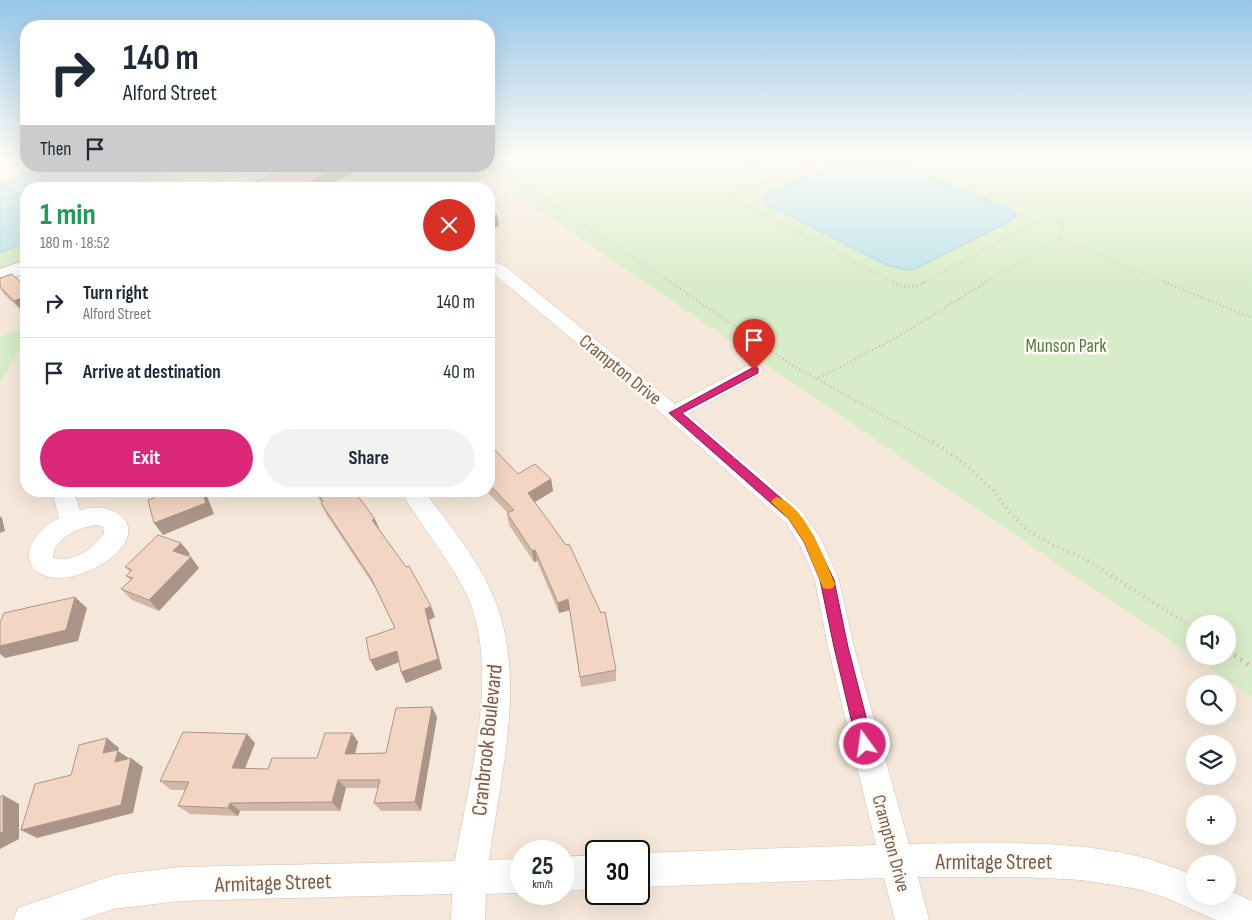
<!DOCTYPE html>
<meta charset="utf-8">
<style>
body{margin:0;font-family:"Sofia Sans Condensed",sans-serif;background:#f2f2f3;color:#1f2937;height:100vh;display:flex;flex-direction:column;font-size:19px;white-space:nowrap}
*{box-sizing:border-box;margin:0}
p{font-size:16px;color:#747a83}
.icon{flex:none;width:28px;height:28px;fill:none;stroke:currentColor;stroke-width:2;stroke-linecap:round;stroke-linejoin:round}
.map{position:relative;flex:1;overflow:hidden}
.side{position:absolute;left:20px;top:182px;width:475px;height:315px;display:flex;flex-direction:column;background:#fff;border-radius:20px;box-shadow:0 5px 20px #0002}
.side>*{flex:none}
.top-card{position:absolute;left:20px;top:20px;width:475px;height:152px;border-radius:20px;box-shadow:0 5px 20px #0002;background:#fff;color:#1f2937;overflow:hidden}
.controls{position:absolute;left:1186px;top:615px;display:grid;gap:10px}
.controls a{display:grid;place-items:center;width:50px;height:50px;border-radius:50%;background:#fff;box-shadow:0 5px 20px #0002;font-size:25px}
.speed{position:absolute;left:510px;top:840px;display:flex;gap:10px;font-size:25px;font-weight:700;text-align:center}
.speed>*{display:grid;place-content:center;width:65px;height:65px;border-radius:50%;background:#fff;box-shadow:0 5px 20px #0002;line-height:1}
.speed small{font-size:12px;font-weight:400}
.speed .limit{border:2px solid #111;border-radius:8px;background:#fff;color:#111}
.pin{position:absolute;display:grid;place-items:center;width:42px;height:42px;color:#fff;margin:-51px -21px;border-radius:50% 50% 50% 0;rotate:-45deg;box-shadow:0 0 5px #0007}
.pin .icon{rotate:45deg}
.me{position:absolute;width:55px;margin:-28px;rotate:346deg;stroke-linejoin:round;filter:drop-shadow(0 0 4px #0008)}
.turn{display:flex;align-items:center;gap:18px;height:105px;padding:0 20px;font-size:22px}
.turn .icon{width:65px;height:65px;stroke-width:2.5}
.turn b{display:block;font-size:35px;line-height:42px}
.then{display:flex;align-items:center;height:48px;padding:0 20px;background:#0003;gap:10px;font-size:19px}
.round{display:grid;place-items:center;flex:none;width:52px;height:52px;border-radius:26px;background:#f2f2f3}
.head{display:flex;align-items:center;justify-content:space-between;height:85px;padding:0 20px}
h1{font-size:30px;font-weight:700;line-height:38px;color:#1e9e55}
.button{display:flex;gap:10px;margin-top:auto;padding:10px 20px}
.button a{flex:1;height:58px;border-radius:30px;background:#db2777;color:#fff;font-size:20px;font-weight:700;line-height:58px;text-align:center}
.button a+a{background:#f2f2f3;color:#1f2937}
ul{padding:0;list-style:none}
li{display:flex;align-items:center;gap:15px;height:70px;padding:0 20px;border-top:1px solid #e0e1e3}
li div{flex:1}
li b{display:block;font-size:19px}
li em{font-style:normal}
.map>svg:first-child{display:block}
.residential{fill:#f5e8da;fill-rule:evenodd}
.green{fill:#d8ecc9;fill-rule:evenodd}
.water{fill:#bfe3e8;stroke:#a5d3da}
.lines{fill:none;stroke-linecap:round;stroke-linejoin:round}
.minor-casing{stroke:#d1beb0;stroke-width:1}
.tertiary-casing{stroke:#d1beb0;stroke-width:2}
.path-far3{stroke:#d9b8a5;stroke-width:2;stroke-dasharray:0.5 2.5;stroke-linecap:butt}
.path-far2{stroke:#d9b8a5;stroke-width:2.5;stroke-dasharray:1 3;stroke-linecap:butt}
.path-far1{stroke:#d9b8a5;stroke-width:4;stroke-dasharray:1 4.5;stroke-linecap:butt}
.path{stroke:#d9b8a5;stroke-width:4.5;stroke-dasharray:2 5.5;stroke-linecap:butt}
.minor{fill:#fff;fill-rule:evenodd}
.tertiary{fill:#fff;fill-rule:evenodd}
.wall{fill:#d1b7a8}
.shaded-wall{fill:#aa9588}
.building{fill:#f3d5c3;stroke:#aa9588}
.route{fill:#db2777;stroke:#8e194d}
.slow{fill:#f59e0b}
.labels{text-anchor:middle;stroke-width:5;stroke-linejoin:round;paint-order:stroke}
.park-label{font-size:19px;fill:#537a41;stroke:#fffaf3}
.street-label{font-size:19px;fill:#7a5c4d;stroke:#fffaf3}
.near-street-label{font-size:22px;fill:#7a5c4d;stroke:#fffaf3}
</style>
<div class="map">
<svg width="1252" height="920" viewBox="0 0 1252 920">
<rect width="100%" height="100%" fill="#fdf6ec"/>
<path class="residential" d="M299,166h175l778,531v223h-1252v-630l26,-10v211h463v-302h-244zM1195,684h33v32h-33zM1195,744h33v32h-33zM1195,804h33v32h-33zM521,851h43v43h-43zM596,851h43v43h-43zM1195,864h33v32h-33z"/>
<path class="green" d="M489,158h763v539l-778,-531h15zM1195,624h33v32h-33z
M162,173l35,16h-67z
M26,242v18l-26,10v-17z
M26,326v12l-26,45v-46z"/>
<path class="water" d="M855,158l34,2 122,49 6,6 -7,6 -93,47 -12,2 -18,-5 -119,-60 -6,-7 7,-7z
M48,166h125l-43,23h-104v53l-26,11v-70z"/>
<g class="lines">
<defs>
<path id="minor" d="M489,259l16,7 170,138 72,-38 7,-2 7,2 2,4 -2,4 -73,40 113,96 20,29 18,41 15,67 55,197c75,-1 154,-5 228,12 20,5 39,12 58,20v20h33v-6l24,11v19h-36l-50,-22 -28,-9 -56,-9 -58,-3h-106l11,43h-34l-11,-42 -245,9v-34l237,-8 -48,-198 -13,-67 -16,-37 -14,-21 -118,-104 -178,-148z
M52,491h22l6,19c12,-3 29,-4 40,5 33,27 -40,73 -74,61 -9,-3 -15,-7 -17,-18 -2,-17 17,-34 30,-40zM96,525l7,2 1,6c-9,15 -33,31 -51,25 1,-21 26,-30 43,-33z
M401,491h23c26,34 55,69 71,109 32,82 5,176 -6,260l32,-1v34l-35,1 -1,26h-34l1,-26 -272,7 -66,8 -33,11h-68l5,-12 96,-33 66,-8 275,-6c13,-79 46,-188 13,-263 -17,-39 -47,-70 -67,-107z
M596,855v34l-32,2v-34z"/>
<path id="tertiary" d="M253,166h22l-2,3 -46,20h-23l2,-3z
M26,260v13l-26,9v-13z"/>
</defs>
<use href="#minor" class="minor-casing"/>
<use href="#tertiary" class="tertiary-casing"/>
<path class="path-far3" d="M729,158l22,5 23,-5
M826,158l-98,38 167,87
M489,163l183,120
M1060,239l107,44
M923,283l113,-61 16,-2 9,4 2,6 -3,9 -76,44"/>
<path class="path-far2" d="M670,282l125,85 140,77
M893,282c12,6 20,6 33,0
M1164,282l88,36
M819,378l75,-39 93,-57"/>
<path class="path-far1" d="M933,442l32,22 28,26 18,24 16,16 24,14 36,16 108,69"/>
<path class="path" d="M1228,651l24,16"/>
<use href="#minor" class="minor"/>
<use href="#tertiary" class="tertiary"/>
</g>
<path class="wall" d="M0,278l26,9v23l-3,2 -19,-18 -4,-6z
M489,444l29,30 33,5 2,12 -18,11 81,168v11l-35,6 -11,-77 -11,3 -22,-52 -3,1 -25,-37 -2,-12h1l-22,-22h3z
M314,491h40l81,126 -6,3 13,49 -36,14 -7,-21 -23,9 19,-43 -19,-39 -50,-75 -5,-11v-1z
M181,543l9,11 -2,2 11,12 -40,43 -27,-11 -11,-11 10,-9 -5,-4 4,-4 -5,-5z
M432,707l5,10 -16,94h-40l-7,-8 4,-15h-32l-6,23h-100l-2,5 -48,-2 -12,-8 7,-16h-14l-11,-9 87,-47 8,9 -10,25 23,1 49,-11 35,-25 6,9 -3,12 31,-1z"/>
<path class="shaded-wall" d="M338,166h14l-2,1 2,7 -35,15h-24z
M497,215l2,10 -10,8v-11z
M26,296v14l-3,2 -9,-11z
M551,479l2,12 -23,14 -2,-12z
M202,491h3l9,23 -51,21 -9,-12z
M0,516l2,2 3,13 -5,2z
M375,519l5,11 -8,-10z
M181,543l9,11 -8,8 -9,-11z
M535,550l2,11 -3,1 -2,-11z
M191,557l8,11 -40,43 -10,-11z
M75,597l12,11 -9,33 -73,17 -5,-4v-8z
M568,599l2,11 -11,3 -1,-10z
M431,606l4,11 -6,3 13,49 -36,14 -5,-11 24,-63z
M397,651l5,10 -26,10 -6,-11z
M432,707l5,10 -16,94 -6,-9z
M352,733l6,9 -6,22 -7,-10z
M247,734l8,9 -13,33 -10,-8z
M107,738l12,10 -1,3 12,8 -3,12 -24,-18z
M131,758l12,9 -10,46 -96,25 -16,-8z
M338,780l8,8 -6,23 -8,-9z
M3,795l16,9v35l-19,10v-16z
M230,803l10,8 -2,5 -10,-8z"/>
<path class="building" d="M291,166h55l-53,23h-41l4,-2 -3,-1 6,-2 -4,-2z
M489,214l8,1 -8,7z
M12,274l14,13v9l-12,5 -14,-14v-9z
M489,444l29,30 17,-10 16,15 -23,14 38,52 3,-1 32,69 4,-1 11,58 -36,7 -12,-78 -10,4 -23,-53 -3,1 -25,-38 7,-3 -25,-26z
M151,491h51l4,12 -52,20 -6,-23 6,-2z
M316,491h38l21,28 -3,1 34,47 3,-1 22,40 -6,3 13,50 -37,13 -4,-21 -27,9 -4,-22 29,-10 -24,-50 -50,-75 2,-2z
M158,535l23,8 -8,8 18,6 -42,43 -28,-11 12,-11 -7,-2 6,-6 -7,-3z
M75,597l-9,33 -66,16v-23l4,-10z
M432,707l-17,95 -41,1 6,-23h-42l-6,22 -102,1 -2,5 -50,-2 11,-24 -29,-1 23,-49 64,2 -15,34 36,1 4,-11h45l8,-25h27l-7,21 41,-1 10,-45z
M107,738l-4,15 15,-3 -3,12 16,-4 -10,47 -100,25 14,-46 36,-9 8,-30z
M3,795v37l-3,1v-36z"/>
<linearGradient id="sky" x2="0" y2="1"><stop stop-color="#97c7e8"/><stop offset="0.55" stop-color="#fefbf6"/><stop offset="1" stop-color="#fefbf6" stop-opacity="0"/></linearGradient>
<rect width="1252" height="287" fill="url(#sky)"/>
<path class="route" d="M754,367l4,1v5l-76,40 115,99 16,24 21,44 14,67 25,97 -2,5 -6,3 -5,-3 -3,-5 -23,-97 -14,-67 -16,-38 -15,-23 -120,-106z"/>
<path class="slow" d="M777,497c29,10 47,61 58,87l-2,4 -5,1 -5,-1 -19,-46 -15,-23 -18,-17 2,-3z"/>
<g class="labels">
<g class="park-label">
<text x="1066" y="352">Munson Park</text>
</g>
<g class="street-label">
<text transform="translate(621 369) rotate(39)" y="7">Crampton Drive</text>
<text transform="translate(892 843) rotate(75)" y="7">Crampton Drive</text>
</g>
<g class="near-street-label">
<text transform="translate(486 740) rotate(-84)" y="8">Cranbrook Boulevard</text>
<text x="994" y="869">Armitage Street</text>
<text transform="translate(273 882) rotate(-2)" y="8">Armitage Street</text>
</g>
</g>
</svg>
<div class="controls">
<a><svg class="icon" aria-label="sound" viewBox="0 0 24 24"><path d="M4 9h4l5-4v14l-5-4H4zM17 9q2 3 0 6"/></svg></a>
<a><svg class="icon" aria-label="search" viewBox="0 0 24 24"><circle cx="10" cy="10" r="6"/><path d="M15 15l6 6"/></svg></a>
<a><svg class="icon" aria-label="layers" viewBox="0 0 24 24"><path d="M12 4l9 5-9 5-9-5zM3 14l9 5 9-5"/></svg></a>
<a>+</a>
<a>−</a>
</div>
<div class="speed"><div>25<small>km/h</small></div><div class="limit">30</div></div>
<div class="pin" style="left:754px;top:370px;background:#d93025"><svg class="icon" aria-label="arrive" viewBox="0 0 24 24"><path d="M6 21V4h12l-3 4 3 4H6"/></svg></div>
<svg class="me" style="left:865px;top:744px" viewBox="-20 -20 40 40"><circle r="17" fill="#db2777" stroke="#fff" stroke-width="3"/><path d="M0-11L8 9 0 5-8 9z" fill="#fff"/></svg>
<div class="top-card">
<div class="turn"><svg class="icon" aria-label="right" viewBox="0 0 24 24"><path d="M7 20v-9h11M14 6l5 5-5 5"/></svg><div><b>140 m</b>Alford Street</div></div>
<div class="then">Then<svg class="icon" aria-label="arrive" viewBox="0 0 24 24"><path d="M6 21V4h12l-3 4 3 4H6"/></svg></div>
</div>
<section class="side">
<div class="head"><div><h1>1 min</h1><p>180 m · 18:52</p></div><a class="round" style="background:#d93025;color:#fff"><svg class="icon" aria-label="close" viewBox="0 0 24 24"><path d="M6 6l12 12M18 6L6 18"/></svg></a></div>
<ul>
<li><svg class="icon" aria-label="right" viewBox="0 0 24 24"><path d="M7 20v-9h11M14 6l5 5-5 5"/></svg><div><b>Turn right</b><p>Alford Street</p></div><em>140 m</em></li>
<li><svg class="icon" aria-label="arrive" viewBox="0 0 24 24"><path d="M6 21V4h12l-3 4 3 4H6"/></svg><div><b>Arrive at destination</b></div><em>40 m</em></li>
</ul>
<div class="button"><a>Exit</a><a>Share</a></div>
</section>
</div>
